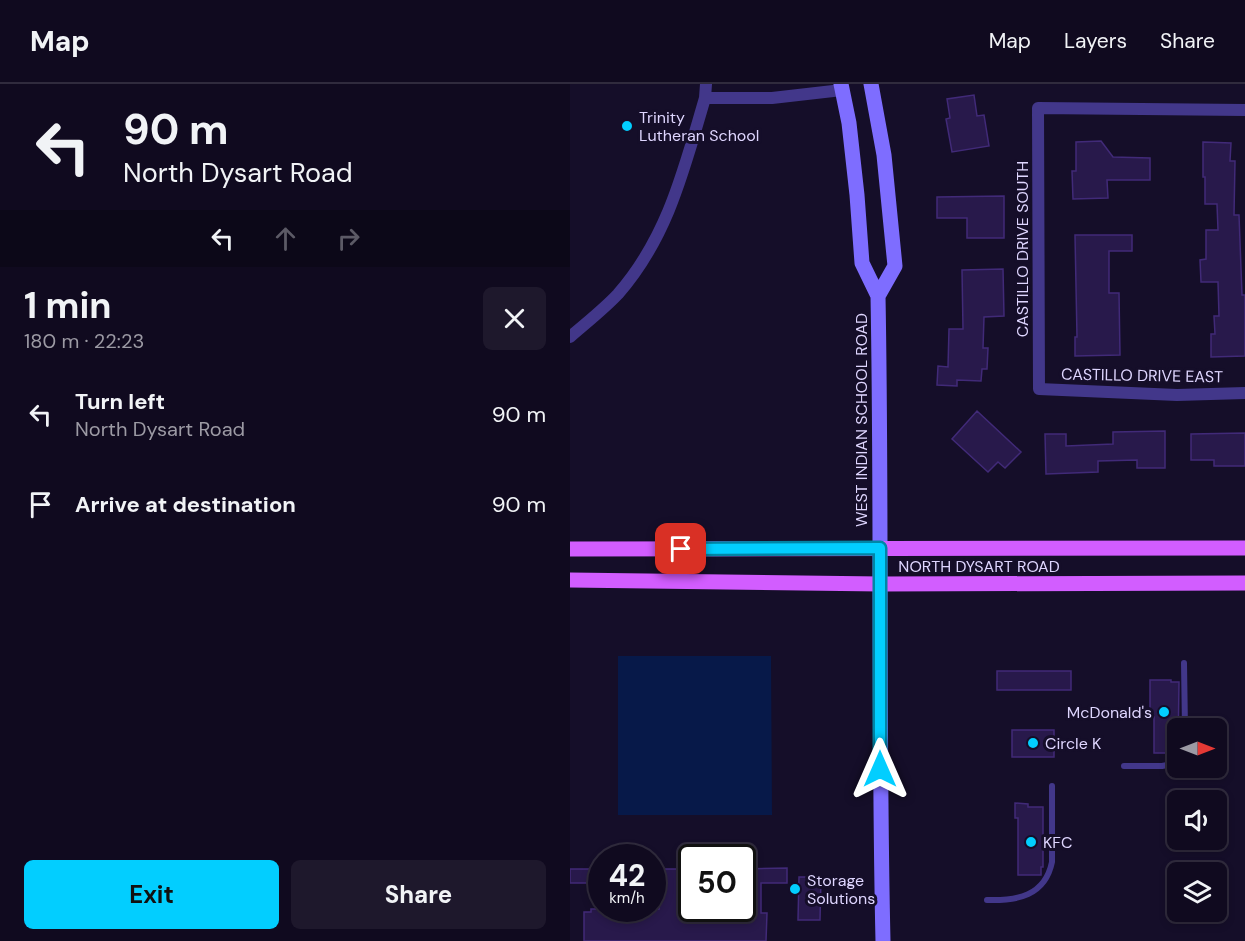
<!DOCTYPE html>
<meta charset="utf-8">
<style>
body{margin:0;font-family:"DM Sans",sans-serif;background:#1e182c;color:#f1f3f6;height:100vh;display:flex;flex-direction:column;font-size:22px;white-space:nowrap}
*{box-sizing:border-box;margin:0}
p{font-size:20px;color:#9c9aa4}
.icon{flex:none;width:33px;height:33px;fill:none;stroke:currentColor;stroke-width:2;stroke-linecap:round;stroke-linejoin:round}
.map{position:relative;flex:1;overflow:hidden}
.sheet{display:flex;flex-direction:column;background:#100a1f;width:570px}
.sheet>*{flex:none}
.guide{background:#100a1f;color:#f1f3f6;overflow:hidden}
.needle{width:39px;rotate:90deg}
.fabs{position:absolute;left:597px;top:634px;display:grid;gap:12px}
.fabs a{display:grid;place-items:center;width:60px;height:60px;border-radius:9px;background:#100a1f;box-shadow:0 3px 9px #0003,0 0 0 2px #302b3d;font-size:30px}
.speed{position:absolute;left:18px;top:760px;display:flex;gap:12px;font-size:30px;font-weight:700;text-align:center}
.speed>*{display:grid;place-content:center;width:78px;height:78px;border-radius:50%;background:#100a1f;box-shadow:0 3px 9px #0003,0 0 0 2px #302b3d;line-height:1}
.speed small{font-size:15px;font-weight:400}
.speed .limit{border:3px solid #111;border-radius:9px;background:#fff;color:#111}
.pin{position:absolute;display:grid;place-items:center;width:51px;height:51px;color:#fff;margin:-26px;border-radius:12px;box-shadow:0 3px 9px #0006}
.me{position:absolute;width:66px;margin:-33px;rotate:0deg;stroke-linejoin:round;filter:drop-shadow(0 0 4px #0008)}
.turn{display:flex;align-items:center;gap:21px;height:126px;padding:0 24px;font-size:27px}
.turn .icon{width:78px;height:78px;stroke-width:2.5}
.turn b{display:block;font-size:42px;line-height:51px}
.lanes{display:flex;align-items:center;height:57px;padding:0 24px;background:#0003;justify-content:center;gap:30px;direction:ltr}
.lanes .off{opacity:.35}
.round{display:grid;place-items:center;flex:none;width:63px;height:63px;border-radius:9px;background:#1e182c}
.overview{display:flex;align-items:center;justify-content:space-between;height:102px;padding:0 24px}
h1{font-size:36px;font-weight:700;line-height:45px}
.primary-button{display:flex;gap:12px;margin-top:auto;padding:12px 24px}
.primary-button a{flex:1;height:69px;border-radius:9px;background:#02ceff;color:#111;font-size:24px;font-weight:700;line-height:69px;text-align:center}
.primary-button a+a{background:#1e182c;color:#f1f3f6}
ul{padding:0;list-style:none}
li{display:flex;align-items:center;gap:18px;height:90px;padding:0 24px}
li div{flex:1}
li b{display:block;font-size:22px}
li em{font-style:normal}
header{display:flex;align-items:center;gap:36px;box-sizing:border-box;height:84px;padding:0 30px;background:#100a1f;border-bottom:2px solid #302b3d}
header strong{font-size:28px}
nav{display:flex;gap:33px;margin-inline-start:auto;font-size:21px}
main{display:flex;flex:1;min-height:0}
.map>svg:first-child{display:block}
.water{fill:#071949}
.building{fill:#28194b;stroke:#412a78;stroke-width:1.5}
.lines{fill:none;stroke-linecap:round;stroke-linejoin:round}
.lane{stroke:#42378a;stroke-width:6}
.street{stroke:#42378a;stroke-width:12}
.secondary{stroke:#7e6dff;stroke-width:15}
.primary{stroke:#d25dff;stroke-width:15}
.route-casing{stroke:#0186a6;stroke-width:15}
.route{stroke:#02ceff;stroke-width:10}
.poi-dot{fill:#02ceff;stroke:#150e29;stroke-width:2}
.labels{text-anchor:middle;stroke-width:6;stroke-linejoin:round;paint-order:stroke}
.poi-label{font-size:16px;fill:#dfd6ff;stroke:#150e29;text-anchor:start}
.street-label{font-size:16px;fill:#dfd6ff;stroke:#150e29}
</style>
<header>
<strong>Map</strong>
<nav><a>Map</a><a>Layers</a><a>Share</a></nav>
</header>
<main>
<section class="sheet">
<div class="guide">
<div class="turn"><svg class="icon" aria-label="left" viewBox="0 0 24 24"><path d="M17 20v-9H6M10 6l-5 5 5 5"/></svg><div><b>90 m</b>North Dysart Road</div></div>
<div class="lanes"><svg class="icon" aria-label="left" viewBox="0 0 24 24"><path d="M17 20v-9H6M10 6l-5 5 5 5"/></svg><svg class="icon off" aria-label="ahead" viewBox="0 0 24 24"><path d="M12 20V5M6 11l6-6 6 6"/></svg><svg class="icon off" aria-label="right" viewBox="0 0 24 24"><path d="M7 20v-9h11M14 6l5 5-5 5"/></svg></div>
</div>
<div class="overview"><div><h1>1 min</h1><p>180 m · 22:23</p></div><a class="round"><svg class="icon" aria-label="close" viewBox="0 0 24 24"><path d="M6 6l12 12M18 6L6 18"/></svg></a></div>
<ul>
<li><svg class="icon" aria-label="left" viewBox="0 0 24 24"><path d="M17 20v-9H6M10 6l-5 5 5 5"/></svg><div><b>Turn left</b><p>North Dysart Road</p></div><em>90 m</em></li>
<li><svg class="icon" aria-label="arrive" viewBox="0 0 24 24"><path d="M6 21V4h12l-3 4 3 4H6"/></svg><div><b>Arrive at destination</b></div><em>90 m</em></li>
</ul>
<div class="primary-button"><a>Exit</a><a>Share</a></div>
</section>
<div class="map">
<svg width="675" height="857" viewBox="0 0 675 857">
<rect width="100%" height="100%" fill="#150e29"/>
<path class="water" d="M48,572h153l1,159h-154z"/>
<path class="building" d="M404,11l3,21 7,-1 5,31 -37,6 -6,-33 4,-1 -3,-19z
M531,57l12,16 37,1v22h-43l1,18 -35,1 -1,-28h4v-29z
M633,58l28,1 -1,18h5l-1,54h5l3,80h3v61l-34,1v-23h4l-1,-18h5l-1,-34h-17l-1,-22 6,-1v-29h12l-1,-26h-12v-27h-2z
M434,112v42h-37v-20h-30v-21z
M505,151h57v16h-23v42h10l1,62 -45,1v-19h2z
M433,185l1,47 -20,1 -1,31h5l-1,21h-5l-1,12 -24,-1v6l-20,-1 1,-19 10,1 1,-38h14l-1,-59z
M407,327l44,41 -16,16 -7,-6 -10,10 -36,-33z
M595,347v37h-28v-8l-39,1v11l-52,2 -1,-40h21v12l47,-2v-12z
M675,349v33h-31v-6h-23v-26z
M427,587h74v19h-74z
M580,596h21v2h8l-1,68h-10v3h-14v-36h-4z
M442,646h42v27h-42z
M445,719l13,1v3h15v60h-2v8h-23v-57h-3z
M217,784v15h-26v30h6l-1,28h-182v-29h7v-3h68v-26h-7v-14h40v40h50v-40z
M0,785h32v14h-32z
M229,793h22l-1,43h-22z"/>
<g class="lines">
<path class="lane" d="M614,579l1,66
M554,682h38l16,-3
M417,816c30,1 58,-4 65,-38v-76"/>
<path class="street" d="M135,14h67l70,-8
M675,26l-207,-2 1,281 138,6 68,-2
M0,253c16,-14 34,-28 48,-43 50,-57 66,-125 87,-196l1,-14"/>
<path class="secondary" d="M271,0l8,39 8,72 5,68 16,33c4,215 0,430 5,645
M301,0l13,71 11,111 -17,30"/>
<path class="primary" d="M0,465l675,-1
M0,496l311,4 364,-1"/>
</g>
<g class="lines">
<defs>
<path id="route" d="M111,465l199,-1v221"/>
</defs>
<use href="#route" class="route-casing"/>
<use href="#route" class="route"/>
</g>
<g class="poi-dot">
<circle cx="57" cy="42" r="6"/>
<circle cx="594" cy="628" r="6"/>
<circle cx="463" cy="659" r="6"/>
<circle cx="461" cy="758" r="6"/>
<circle cx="225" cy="805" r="6"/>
</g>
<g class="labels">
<g class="poi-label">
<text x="69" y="39">Trinity<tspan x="69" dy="18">Lutheran School</tspan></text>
<text x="582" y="634" text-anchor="end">McDonald's</text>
<text x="475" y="665">Circle K</text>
<text x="473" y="764">KFC</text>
<text x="237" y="802">Storage<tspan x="237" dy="18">Solutions</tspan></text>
</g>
<g class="street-label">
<text transform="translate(452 165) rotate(-90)" y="6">CASTILLO DRIVE SOUTH</text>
<text transform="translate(572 291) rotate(1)" y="6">CASTILLO DRIVE EAST</text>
<text transform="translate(291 336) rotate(-90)" y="6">WEST INDIAN SCHOOL ROAD</text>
<text x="409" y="488">NORTH DYSART ROAD</text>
</g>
</g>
</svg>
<div class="fabs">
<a><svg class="needle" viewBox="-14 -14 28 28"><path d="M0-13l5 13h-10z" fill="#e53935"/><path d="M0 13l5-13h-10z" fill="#9c9aa4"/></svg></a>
<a><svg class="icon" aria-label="sound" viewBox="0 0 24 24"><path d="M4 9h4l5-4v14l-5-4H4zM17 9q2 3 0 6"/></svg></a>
<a><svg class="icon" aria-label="layers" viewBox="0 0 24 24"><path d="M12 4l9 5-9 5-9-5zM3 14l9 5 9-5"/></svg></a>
</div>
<div class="speed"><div>42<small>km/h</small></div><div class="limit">50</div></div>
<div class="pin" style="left:111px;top:465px;background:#d93025"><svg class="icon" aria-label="arrive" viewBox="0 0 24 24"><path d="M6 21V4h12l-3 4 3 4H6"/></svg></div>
<svg class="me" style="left:310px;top:685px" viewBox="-20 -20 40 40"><path d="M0-17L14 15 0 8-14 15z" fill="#02ceff" stroke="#fff" stroke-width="4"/></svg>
</div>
</main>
